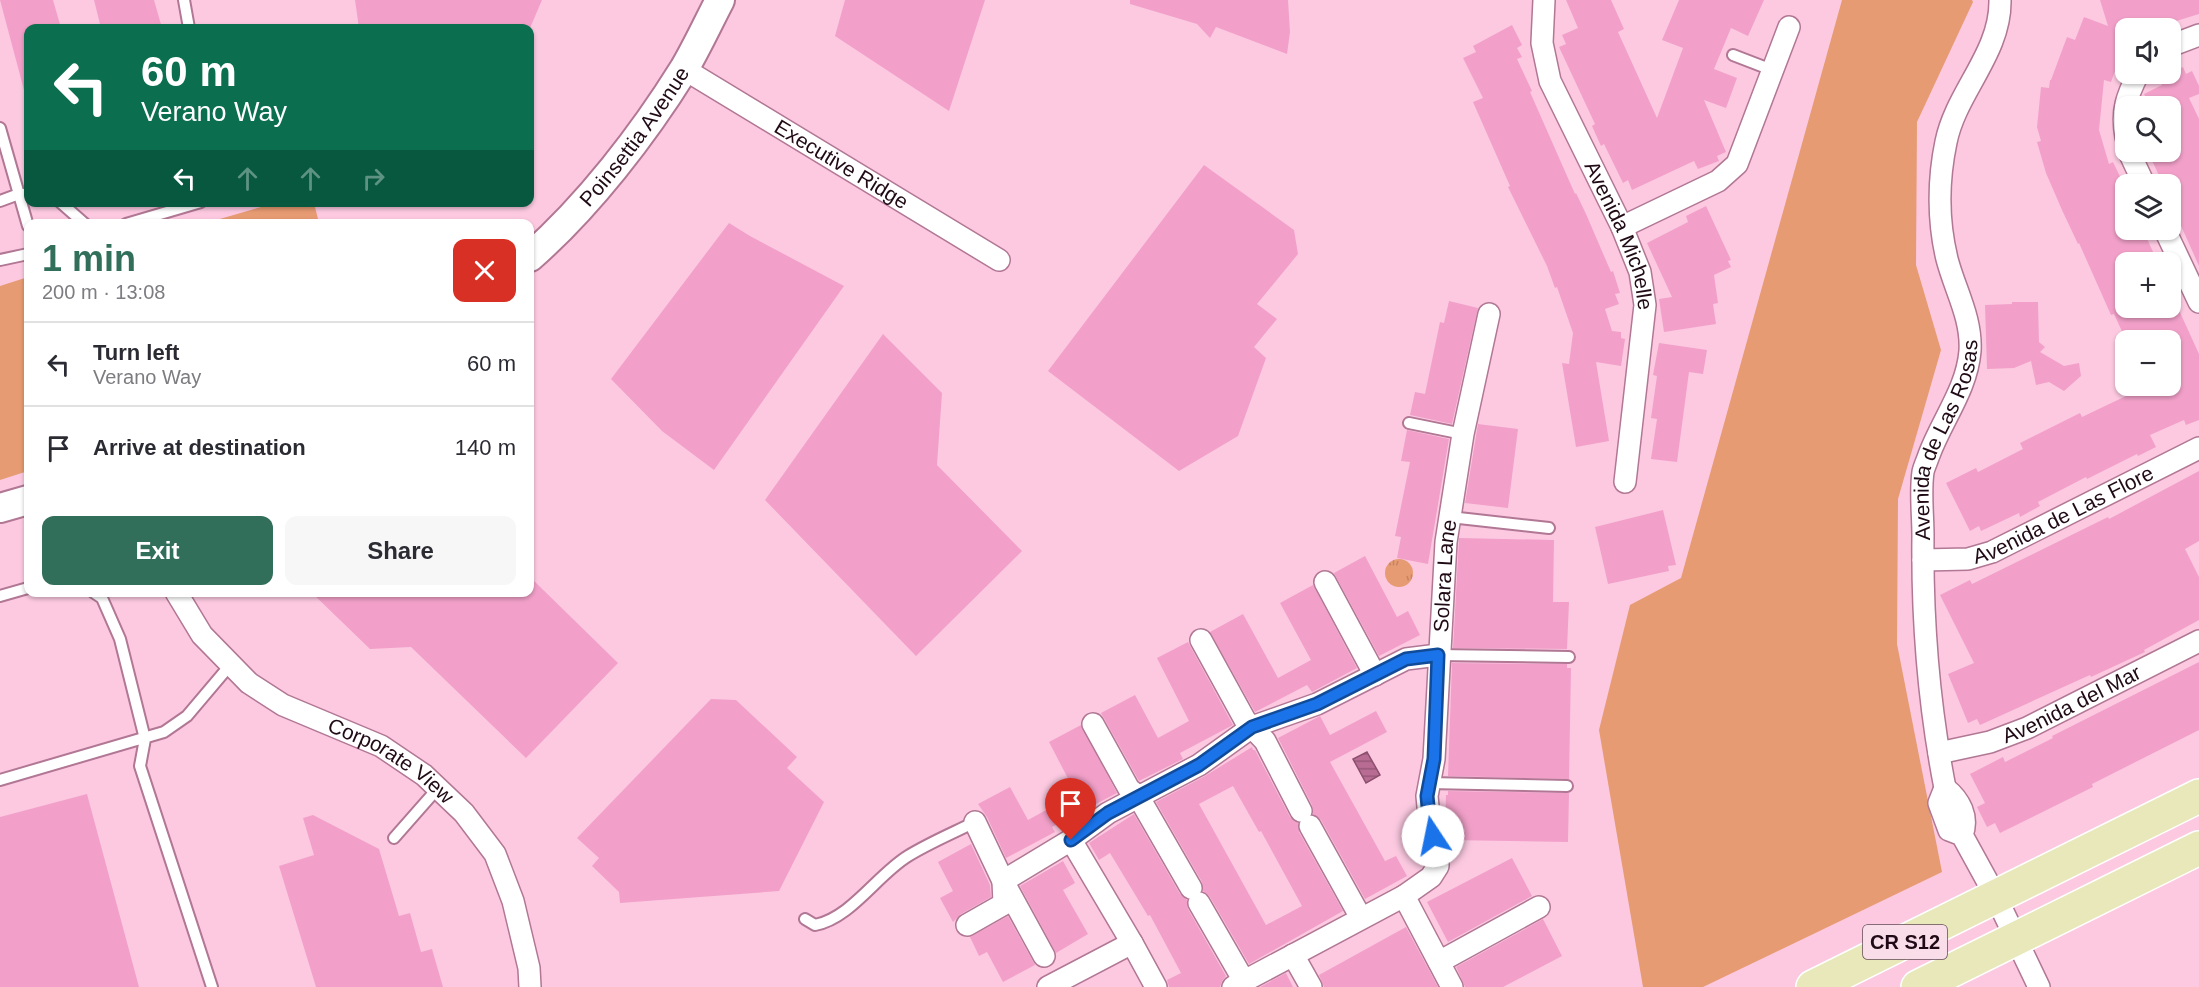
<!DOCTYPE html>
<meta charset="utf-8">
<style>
body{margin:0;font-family:Helvetica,sans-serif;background:#f7f7f7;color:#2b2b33;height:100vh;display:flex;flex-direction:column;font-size:22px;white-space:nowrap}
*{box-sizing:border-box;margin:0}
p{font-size:20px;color:#7c7c81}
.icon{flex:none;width:33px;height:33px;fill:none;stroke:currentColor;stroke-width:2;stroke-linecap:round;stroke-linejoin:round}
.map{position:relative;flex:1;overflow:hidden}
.sheet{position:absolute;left:24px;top:219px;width:510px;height:378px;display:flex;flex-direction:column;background:#fff;border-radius:12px;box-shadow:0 2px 4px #0004}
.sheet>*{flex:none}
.hud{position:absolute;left:24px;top:24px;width:510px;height:183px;border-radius:12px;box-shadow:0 2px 4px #0004;background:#0b6e4f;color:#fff;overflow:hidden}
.controls{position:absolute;left:2115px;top:18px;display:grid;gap:12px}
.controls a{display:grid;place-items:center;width:66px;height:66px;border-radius:12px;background:#fff;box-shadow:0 2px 4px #0004;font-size:30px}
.pin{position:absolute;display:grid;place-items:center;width:51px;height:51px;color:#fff;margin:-62px -26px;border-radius:50% 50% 50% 0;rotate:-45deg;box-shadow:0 0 6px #0007}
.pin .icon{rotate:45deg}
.me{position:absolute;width:66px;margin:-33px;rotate:349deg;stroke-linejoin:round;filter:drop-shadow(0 0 4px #0008)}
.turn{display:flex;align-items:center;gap:21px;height:126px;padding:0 18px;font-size:27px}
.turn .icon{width:78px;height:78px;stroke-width:2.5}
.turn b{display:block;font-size:42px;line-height:51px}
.lanes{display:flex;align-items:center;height:57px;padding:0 18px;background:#0003;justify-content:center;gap:30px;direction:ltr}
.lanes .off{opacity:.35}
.round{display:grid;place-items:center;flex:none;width:63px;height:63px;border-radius:12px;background:#f7f7f7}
.summary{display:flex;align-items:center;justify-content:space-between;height:102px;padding:0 18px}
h1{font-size:36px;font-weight:700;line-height:45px;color:#326f5a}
.primary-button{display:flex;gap:12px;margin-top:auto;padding:12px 18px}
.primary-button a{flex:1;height:69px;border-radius:12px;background:#326f5a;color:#fff;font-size:24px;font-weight:700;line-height:69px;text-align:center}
.primary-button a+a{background:#f7f7f7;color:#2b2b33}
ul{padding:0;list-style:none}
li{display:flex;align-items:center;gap:18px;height:84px;padding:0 18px;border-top:2px solid #e1e1e2}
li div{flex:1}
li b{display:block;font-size:22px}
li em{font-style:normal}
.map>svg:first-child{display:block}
.grass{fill:#e79b72}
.park{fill:url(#park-tufts)}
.water{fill:url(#water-rules);stroke:#8b4f6d;stroke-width:1.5}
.building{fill:#f2a0c9;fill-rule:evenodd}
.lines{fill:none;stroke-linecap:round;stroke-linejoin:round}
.lane-casing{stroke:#b17794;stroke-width:14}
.street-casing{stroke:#b17794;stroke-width:24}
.secondary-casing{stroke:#b17794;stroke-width:32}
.primary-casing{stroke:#fff;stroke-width:36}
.lane{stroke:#fff;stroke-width:10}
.street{stroke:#fff;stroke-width:21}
.secondary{stroke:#fff;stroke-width:28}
.primary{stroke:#e8e8ba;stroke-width:33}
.route-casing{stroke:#114b97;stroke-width:15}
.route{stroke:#1a73e8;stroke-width:10}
.labels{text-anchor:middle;stroke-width:4.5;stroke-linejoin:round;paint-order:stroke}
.shield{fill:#f9deea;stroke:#604a55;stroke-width:1.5}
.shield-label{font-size:20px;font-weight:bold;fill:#1f0a15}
.street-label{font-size:21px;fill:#1f0a15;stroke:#f9deea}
</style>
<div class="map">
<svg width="2199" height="987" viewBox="0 0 2199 987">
<defs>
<pattern id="park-tufts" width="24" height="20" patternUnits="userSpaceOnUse" patternTransform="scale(1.5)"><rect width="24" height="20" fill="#e79b72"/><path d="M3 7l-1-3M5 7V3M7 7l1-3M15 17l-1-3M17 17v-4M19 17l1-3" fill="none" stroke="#c68462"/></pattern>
<pattern id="water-rules" width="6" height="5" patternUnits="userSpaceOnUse" patternTransform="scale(1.5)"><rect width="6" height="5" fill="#b96c93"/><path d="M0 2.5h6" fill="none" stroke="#965777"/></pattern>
</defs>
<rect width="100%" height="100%" fill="#fcc9e1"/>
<path class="grass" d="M1842,0h130l1,2 -56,120 -1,143 25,85 -43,149 -1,145 45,228 -239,115h-60l-44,-257 31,-125 51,-27z
M275,203h39l5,20h-113z
M28,277v194l-28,9v-194z"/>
<path class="park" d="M1385 573a14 14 0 1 1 28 0a14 14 0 1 1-28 0Z"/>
<path class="water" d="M1367,752l13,23 -14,8 -13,-24z"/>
<path class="building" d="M0,0h53l8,28h-33v62h-4z
M94,0h60l8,28h-61z
M355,0h187l-12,28h-171z
M845,0h140l-36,111 -114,-75z
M1130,0h158l2,32 -3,22 -71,-27 -6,11 -13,-14 -67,-20z
M1566,0h45l13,29 -6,3 39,86 26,-70 -21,-8 17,-40h85l-16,36 -17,-8 -17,41 23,9 -11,30 -22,-8 22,52 -9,4 2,5 -21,8 -4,-8 -62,29 -4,-10 -5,3 -19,-39 -3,2 -9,-20 3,-2 -36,-77 7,-3 -4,-9 16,-7z
M2100,0h99v14l-45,14h-28v40l-4,1 -3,-9 -8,22 -7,-2 -5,50 10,34 4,-2 13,27v41h17l11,24 -18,8h-10v46h52l21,46v66l-13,5 -2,-5 -34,15 6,12 -18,9 -1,-2 -50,25 -1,-2 -48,25 2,4 -20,11 -1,-4 -38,18 -2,-5 -9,5 -24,-48 30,-15 2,4 45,-23 -3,-6 60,-30 2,4 65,-31h23v-46h-44l-12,-26 -3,1 -32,-72 -1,1 -16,-34 -16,-37 -9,-31 4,-1 -4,-14 4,-40 8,1 1,-8h1l16,-43 8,3 9,-23 24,9z
M1512,25l10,20 -5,3 5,9 -5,2 15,32 -2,1 45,102 1,-1 10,21 25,58 2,-1 7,22 -5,1 4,10 -14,5 7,22 9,1v6l4,1 -4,27 -25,-4 13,79 -33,6 -14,-84 7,1 4,-31 -16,-46 -2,1 -8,-22 -39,-79 2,-1 -37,-84 10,-4 -20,-40 13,-6 -3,-6z
M2183,67l3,7 6,-3 7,15v8l-10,4 10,21v147l-29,-65v-17h-7l-15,-32h22v-46h-20l-6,-12 18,-9 -1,-2 5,-2 -2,-5z
M1204,165l90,65 4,24 -41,50 20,15 -23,28 12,11 -28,78 -59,35 -131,-100z
M1706,206l25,54 -3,1 3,6 -17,8 4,28 -5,1 3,20 -52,8 -5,-33 13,-2 -25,-54 41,-21 -2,-6z
M729,223l21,13 94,50 -130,184 -52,-39 -51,-52z
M1449,301l29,7 -26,116 -42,-9 5,-23 10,2 15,-72 4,1z
M2012,302h26l1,40 6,5 -5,5 24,14 15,-3 2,13 -17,15 -15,-9 -13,3 -5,-24 -17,7 -27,1 -2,-64 27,-1z
M883,334l59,59 -5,72 85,86 -106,105 -151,-156z
M1659,343l48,7 -4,24 -14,-2 -12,90 -26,-3 6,-40 -6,-1 6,-42 -4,-1z
M1478,424l40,5 -10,79 -43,-5z
M1407,430l42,9 -21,125 -31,-6 4,-21 -6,-1 15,-74 -9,-1z
M2199,471v70l-14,8 14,28v43l-55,30 1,2 -54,25 -1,-2 -110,50 -3,-6 -9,4 -20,-49 26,-11 -34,-68 30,-15 2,4 136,-67 1,2z
M1663,510l13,55 -8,1 1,5 -61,13 -13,-57z
M1459,538l95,2 -1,62h16l-2,47 -114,-1z
M1365,556l32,61 11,-6 12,24 -41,21 -45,-83z
M530,577l88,86 -92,95 -115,-111 -41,2 -59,-57h219z
M1313,585l44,83 -45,24 -5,-7 -52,27 -45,-80 33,-18 35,64 33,-18 -31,-57z
M1188,642l45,83 -53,28 3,6 -44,22 -38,-68 34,-18 23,43 31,-17 -32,-63z
M2199,662v68l-107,54 1,3 -93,46 -5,-10 -8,4 -10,-20 8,-4 -15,-29 33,-17 2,5 48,-24 -1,-2z
M1452,663l115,1v4h4l-2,111 -121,-3z
M711,699l25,1 61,57 -10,11 37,34 -45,89 -159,12 -1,-11 -27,-26 7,-8 -22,-20z
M1376,711l11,21 -57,30 55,99 11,-5 11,20 -42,23 -44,-79 -8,-6 -1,-9 -34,-67 42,-22 10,19z
M1081,725l36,68 -65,34 3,5 -49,26 -19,-41 -9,-13 32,-17 18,33 38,-21 -2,-3 10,-6 -25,-48z
M1252,747l1,3h2l35,67 8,6 1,9 44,79 -94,53 -39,-67 -7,-6 -1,-9 -46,-80 49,-26zM1233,786l26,46 2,-1 41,75 -36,19 -67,-121z
M1448,791l121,2 -1,49 -121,-2 -2,-11 1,-34h2z
M87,794l52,193h-139v-170z
M1134,814l46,80 7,6 1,9 38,67 -4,5 -2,6h-51l-2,-7 14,-7 -31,-58 -2,1 -38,-63 -11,7 -10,-17z
M313,815l66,34 20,67 11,-3 11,39 11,-3 11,38h-127l-37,-121 35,-11 -11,-37z
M971,844l19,41 1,12 -30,17 -8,8 -13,-24 13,-7 -15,-29z
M1512,858l20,38 -84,46 -21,-40z
M1063,861l12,22 -12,7 25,44 -32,19 -36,-67z
M1008,916l27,49 -32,17 -16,-30 -8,4 -9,-19z
M1543,919l19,37 -59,31h-38l-9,-20z
M1406,927l32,60h-114l-5,-12z
M1286,973l7,14h-33z"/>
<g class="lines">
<defs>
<path id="lane" d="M184,0l5,28
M1733,55l39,15
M0,128l28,98
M0,201l19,-7h9
M60,202l25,22
M126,224l75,-22
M0,260l28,-6
M1409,423l54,11
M1450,517l99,11
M93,592l9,6 18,41 25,100 -5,27 72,221
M0,596l28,-8
M1438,655l131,2
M0,780l164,-48 23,-16 44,-52
M1429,783l138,3
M394,838l44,-50
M805,919l10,6c36,-7 62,-50 93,-69 21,-13 45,-23 67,-34"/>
<g id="street">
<path id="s1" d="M1544,0l-2,43 8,38 72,146 18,45 5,33 -20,177"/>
<path d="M2170,46l29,-11"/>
<path id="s2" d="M684,69l315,191"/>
<path d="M2126,137c-5,-26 1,-41 12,-63"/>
<path d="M2129,152l15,32"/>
<path d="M1622,227l96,-46 19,-17 52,-137"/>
<path d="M2165,230l34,72"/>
<path id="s3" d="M1923,560l45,-1 24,-7 207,-104"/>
<path d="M1325,582l50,93"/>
<path id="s4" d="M176,592l26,43 47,48 34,22 98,41 43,29 40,38 31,41 18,47 16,67 1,19"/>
<path d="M1201,640l44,80 20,21 36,70"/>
<path d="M1093,724l36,65 9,7 53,92"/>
<path id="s5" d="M1939,753l51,-11 37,-14 172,-87"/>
<path id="s6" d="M1945,788c-16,-82 -23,-168 -22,-252 0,-21 -3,-44 0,-64 1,-5 4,-11 6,-17 13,-35 38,-66 41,-104 2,-33 -15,-61 -23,-92 -9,-37 -9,-79 -1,-117 10,-50 55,-89 54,-142"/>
<path d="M975,822l28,59 41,75"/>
<path d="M1310,826l51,92"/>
<path d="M1962,835c7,-18 -2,-35 -17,-47l-6,15 10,27 13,5 34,62 43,90"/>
<path d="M1071,840l61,103 24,44"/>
<path d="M1404,896l48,91"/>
<path d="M1199,903l45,78"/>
<path d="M967,925l37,-21 -1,-23 68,-41 37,-27 91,-48 53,-38 65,-23 89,-45 32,-4"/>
<path d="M1293,955l18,32"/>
<path d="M1439,962l100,-55"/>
<path d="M1048,987l84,-44"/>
<path id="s7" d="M1233,987l171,-91 27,-19 7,-11v-11l-9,-38 -2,-21 7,-37 12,-217 17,-108 26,-120"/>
</g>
<g id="secondary">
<path id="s8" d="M530,257c58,-51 113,-122 154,-188 13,-22 24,-46 36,-69"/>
<path d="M0,508l28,-8"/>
</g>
<path id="primary" d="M1813,987l386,-191
M1918,987l281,-139"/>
</defs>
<use href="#lane" class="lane-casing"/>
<use href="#street" class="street-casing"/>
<use href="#secondary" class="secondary-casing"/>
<use href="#primary" class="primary-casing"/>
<use href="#lane" class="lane"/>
<use href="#street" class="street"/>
<use href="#secondary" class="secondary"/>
<use href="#primary" class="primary"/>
</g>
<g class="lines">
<defs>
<path id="route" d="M1071,840l37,-27 91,-48 53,-38 65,-23 89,-45 32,-4 -4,104 -7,37 2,21 4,19"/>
</defs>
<use href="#route" class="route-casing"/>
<use href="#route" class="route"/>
</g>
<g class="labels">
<rect class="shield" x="1863" y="925" width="84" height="34" rx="4.5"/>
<g class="shield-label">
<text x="1905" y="949">CR S12</text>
</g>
<g class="street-label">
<text dy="7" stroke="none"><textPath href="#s8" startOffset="160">Poinsettia Avenue</textPath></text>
<text dy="7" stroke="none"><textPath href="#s2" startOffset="184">Executive Ridge</textPath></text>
<text dy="7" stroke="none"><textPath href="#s1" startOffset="252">Avenida Michelle</textPath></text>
<text dy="7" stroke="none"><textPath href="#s6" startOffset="354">Avenida de Las Rosas</textPath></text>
<text dy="7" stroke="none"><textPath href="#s3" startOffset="150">Avenida de Las Flore</textPath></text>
<text dy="7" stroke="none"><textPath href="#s7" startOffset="532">Solara Lane</textPath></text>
<text dy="7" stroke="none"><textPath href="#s5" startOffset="142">Avenida del Mar</textPath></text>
<text dy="7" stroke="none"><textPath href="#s4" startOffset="280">Corporate View</textPath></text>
</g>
</g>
</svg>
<div class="controls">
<a><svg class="icon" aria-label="sound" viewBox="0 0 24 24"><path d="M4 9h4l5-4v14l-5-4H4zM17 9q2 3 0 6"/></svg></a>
<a><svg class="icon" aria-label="search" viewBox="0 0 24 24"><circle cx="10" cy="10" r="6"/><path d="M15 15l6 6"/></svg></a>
<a><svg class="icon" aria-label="layers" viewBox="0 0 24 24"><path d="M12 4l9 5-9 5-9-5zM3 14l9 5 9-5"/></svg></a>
<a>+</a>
<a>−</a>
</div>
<div class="pin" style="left:1071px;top:840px;background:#d93025"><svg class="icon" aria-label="arrive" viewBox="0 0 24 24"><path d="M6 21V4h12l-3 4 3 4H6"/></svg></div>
<svg class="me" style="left:1433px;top:836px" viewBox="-20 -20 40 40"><circle r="19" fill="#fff"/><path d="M0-13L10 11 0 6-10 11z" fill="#1a73e8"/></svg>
<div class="hud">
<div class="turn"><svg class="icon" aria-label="left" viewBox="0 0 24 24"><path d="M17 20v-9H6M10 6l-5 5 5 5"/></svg><div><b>60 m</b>Verano Way</div></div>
<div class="lanes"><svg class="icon" aria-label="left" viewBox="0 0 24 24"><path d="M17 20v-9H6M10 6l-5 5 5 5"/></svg><svg class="icon off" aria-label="ahead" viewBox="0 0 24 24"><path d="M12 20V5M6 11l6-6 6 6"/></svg><svg class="icon off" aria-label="ahead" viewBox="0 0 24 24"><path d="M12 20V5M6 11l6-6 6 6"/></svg><svg class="icon off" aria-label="right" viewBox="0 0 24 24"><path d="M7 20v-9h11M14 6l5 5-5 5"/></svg></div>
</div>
<section class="sheet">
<div class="summary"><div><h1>1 min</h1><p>200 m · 13:08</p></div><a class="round" style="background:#d93025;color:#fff"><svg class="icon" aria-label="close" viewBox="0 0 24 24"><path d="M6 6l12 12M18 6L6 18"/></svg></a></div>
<ul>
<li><svg class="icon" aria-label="left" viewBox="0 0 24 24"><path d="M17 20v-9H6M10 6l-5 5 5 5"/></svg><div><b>Turn left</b><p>Verano Way</p></div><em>60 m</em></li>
<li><svg class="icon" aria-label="arrive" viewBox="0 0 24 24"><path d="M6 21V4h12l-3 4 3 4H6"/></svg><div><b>Arrive at destination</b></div><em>140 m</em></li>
</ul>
<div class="primary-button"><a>Exit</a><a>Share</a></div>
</section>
</div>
